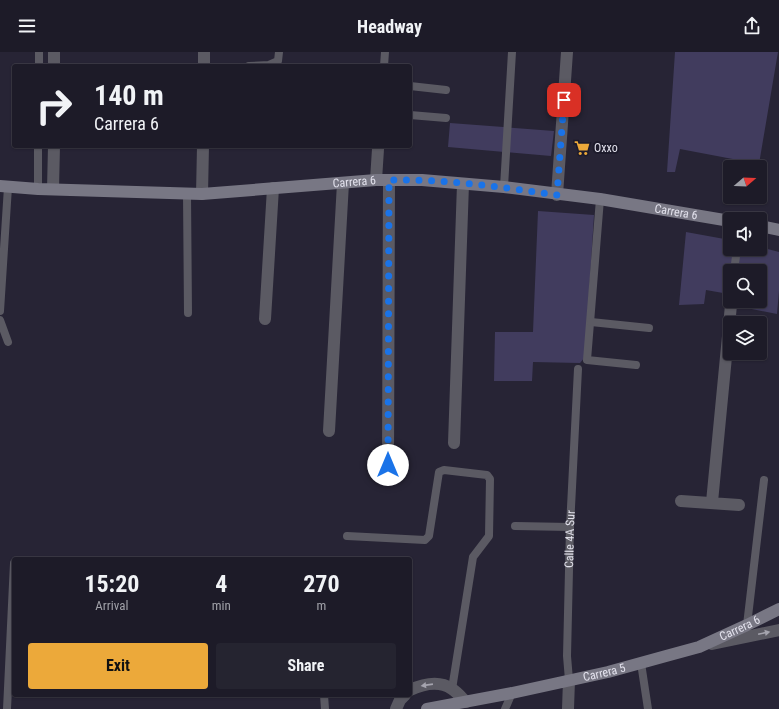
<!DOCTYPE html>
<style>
body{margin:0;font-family:"Roboto Condensed",sans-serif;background:#252430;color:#f1f3f6;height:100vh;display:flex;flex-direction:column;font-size:15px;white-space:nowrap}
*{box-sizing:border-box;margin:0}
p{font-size:13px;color:#a0a1a8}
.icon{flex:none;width:22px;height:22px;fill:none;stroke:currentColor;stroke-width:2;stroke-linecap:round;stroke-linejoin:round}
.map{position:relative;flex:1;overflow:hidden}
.drawer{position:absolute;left:12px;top:505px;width:400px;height:140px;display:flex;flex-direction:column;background:#1d1b28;border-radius:4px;box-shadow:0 1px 3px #0004,0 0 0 1px #3b3945}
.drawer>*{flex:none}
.hud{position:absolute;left:12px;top:12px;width:400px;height:84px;border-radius:4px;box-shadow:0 1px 3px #0004,0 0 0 1px #3b3945;background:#1d1b28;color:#f1f3f6;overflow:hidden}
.needle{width:26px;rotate:71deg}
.buttons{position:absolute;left:723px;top:108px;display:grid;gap:8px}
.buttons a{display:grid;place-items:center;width:44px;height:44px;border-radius:4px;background:#1d1b28;box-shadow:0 1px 3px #0004,0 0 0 1px #3b3945;font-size:20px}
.pin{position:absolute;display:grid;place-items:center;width:34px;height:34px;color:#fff;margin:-17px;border-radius:8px;box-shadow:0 2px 6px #0006}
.me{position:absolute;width:44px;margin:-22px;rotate:0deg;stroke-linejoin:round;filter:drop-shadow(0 0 3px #0008)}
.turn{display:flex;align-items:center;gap:14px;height:84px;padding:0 16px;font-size:18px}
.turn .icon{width:52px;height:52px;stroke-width:2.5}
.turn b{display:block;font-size:28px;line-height:34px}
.eta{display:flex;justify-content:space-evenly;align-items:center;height:68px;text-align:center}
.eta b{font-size:24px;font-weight:700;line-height:28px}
.cta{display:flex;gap:8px;margin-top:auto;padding:8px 16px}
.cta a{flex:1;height:46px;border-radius:4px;background:#eca93a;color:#111;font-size:16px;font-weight:700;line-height:46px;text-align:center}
.cta a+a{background:#252430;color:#f1f3f6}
header{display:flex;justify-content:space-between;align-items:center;height:52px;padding:0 16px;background:#1d1b28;font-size:18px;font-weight:700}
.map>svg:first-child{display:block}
.green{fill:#413c5e;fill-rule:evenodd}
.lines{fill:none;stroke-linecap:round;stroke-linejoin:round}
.lane{stroke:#5b5a63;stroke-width:8}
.street{stroke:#5b5a63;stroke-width:12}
.secondary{stroke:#787784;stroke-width:12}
.oneway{fill:#a5a4ae}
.route{stroke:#1a73e8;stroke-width:7;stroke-dasharray:0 12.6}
.labels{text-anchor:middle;stroke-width:4;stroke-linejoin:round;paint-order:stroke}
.poi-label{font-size:12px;fill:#e2e1ec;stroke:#1d1b2b;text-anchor:start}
.street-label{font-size:12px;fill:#e2e1ec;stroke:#1d1b2b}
</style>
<header><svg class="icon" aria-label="menu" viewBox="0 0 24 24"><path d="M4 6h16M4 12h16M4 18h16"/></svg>Headway<svg class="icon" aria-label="share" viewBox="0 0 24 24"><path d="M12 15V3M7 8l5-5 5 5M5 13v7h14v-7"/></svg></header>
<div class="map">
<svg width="779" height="657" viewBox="0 0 779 657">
<rect width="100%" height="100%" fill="#272435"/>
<path class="green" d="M675,0h103l-19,112 -79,-15 -5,23h-8z
M450,71l104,8 -3,25 -103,-9z
M538,159l56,4 -9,142 -5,6 -47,-1 -1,19h-38l1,-49h38z
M686,180l44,8v9h30v-2l19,5v39l-2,23 -55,-11 1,-10 -17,-3 -2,14 -25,1zM730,219h30v30h-30z"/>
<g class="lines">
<g class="lane">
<path d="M39,14v-14"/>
<path d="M249,14l20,-1 9,-4 1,-9"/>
<path d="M384,14l1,-14"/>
<path d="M410,34l36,4"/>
<path d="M410,63l36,3"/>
<path d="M504,135l8,-135"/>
<path d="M38,137v-43"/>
<path d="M187,142l1,119"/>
<path d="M600,147l-13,161 49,5"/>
<path d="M734,219l3,-22"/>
<path d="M0,259l8,-124"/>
<path d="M0,268l8,22"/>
<path d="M591,270l58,6"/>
<path d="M515,474l55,1"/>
<path d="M347,484l78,4 4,-4 10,-64 5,-2 43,5 3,4 -1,57 -16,21 -21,132"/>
<path d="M747,573l17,-145"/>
<path d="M641,611l7,46"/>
<path id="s1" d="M569,628l-2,-24 3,-129 8,-158"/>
<path d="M324,643l1,14"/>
<path d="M7,657l7,-146"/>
<path d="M505,657l7,-16"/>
</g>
<path class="street" d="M54,14v-14
M204,14v-14
M376,128l2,-31
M53,137l1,-43
M202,142l1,-48
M557,143l10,-143
M265,267l8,-131
M329,379l14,-248
M454,391l9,-259
M388,413l1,-285
M681,449l58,4
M712,450l19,-197
M712,592l67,-14
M410,638c13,-6 29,-10 42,-1 5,3 10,9 14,13
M396,657l4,-9 5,-5
M568,657l1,-29"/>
<g class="secondary">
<path id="s2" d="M0,134l38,3 164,5 174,-14h46l82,7 96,12 130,22"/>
<path d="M760,174l19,4"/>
<path id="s3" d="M427,657l85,-16 96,-21 58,-16 33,-9 48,-22 32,-16"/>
</g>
</g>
<defs><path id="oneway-solid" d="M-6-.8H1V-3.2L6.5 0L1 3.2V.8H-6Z"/></defs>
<g class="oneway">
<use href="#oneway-solid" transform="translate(764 581) rotate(-12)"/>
<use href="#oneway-solid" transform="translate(427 633) rotate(172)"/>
</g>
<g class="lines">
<path class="route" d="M388,413l1,-285c56,-1 112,7 168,15l7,-95"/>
</g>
<defs>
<symbol id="supermarket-bare" viewBox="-9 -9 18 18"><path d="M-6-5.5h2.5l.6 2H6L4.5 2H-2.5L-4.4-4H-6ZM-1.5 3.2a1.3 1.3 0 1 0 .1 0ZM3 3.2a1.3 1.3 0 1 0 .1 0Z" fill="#eca93a" stroke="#1d1b2b" stroke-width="2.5" paint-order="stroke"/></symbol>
</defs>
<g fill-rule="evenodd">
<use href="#supermarket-bare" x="571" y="85" width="22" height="22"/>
</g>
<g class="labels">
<g class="poi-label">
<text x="594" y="100">Oxxo</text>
</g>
<g class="street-label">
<text dy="4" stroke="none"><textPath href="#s2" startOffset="355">Carrera 6</textPath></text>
<text dy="4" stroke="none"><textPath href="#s2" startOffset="679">Carrera 6</textPath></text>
<text dy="4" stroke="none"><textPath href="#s1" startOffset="141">Calle 4A Sur</textPath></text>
<text dy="4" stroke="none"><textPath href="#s3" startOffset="324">Carrera 6</textPath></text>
<text dy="4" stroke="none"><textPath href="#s3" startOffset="181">Carrera 5</textPath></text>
</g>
</g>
</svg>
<div class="buttons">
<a><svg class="needle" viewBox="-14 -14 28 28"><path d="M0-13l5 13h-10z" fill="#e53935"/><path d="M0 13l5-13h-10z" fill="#a0a1a8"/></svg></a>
<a><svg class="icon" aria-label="sound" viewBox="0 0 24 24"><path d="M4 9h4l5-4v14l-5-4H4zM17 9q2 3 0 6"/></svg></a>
<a><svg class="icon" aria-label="search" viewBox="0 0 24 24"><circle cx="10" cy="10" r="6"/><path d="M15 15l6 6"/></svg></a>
<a><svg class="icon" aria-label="layers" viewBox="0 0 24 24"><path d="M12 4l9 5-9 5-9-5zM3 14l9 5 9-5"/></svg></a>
</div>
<div class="pin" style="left:564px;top:48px;background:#d93025"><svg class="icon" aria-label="arrive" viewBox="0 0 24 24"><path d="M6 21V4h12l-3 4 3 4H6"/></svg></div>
<svg class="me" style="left:388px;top:413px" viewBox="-20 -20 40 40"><circle r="19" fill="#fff"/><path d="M0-13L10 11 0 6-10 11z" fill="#1a73e8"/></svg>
<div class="hud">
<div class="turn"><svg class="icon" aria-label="right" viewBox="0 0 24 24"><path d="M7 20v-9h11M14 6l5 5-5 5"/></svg><div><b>140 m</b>Carrera 6</div></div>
</div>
<section class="drawer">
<div class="eta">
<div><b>15:20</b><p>Arrival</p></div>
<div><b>4</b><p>min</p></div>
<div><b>270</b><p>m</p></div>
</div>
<div class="cta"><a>Exit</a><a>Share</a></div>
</section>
</div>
